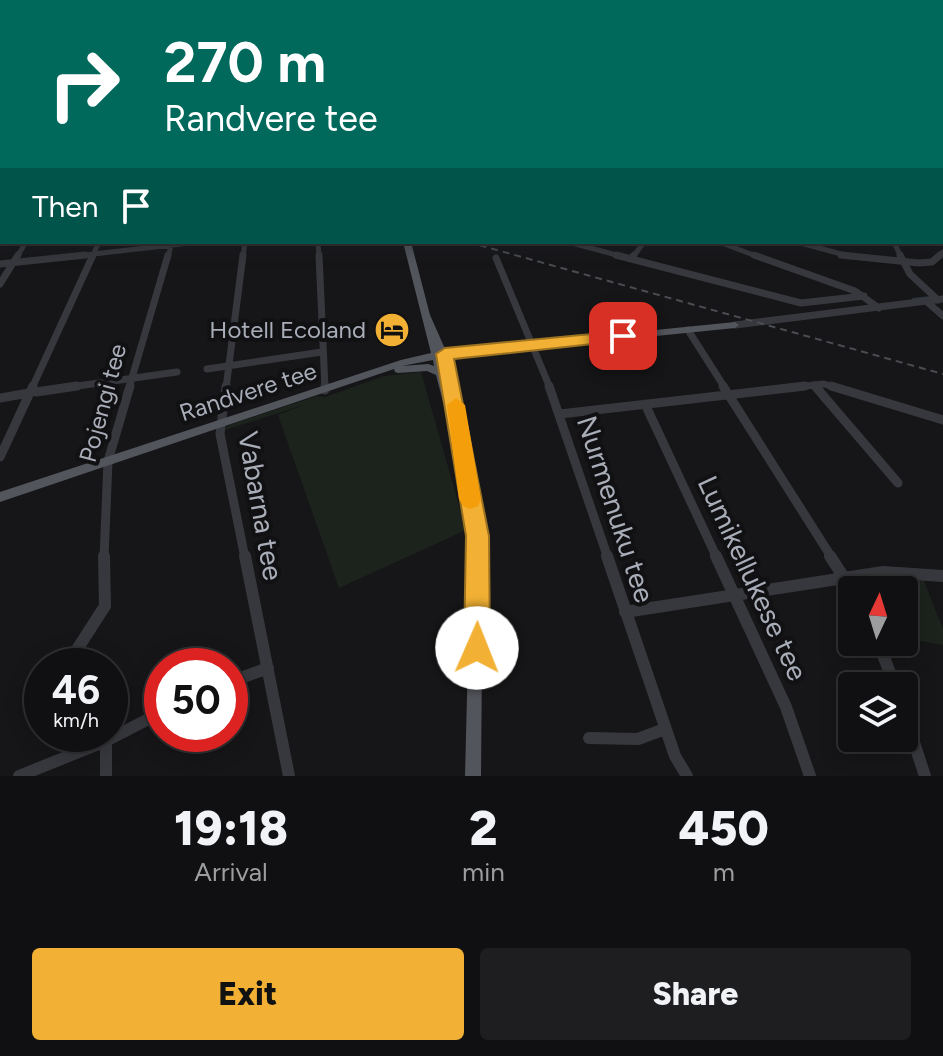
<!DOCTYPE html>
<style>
body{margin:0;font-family:Figtree,sans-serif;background:#1e1e20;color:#f1f3f6;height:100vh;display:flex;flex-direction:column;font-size:30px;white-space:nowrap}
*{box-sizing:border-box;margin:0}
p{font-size:26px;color:#9c9d9f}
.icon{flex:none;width:44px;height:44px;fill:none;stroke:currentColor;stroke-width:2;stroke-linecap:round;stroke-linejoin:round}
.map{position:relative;height:776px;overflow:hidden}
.sheet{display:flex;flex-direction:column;background:#101012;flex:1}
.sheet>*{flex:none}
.banner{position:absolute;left:0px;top:0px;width:944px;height:244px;box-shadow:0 4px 20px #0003,0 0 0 2px #303032;background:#00695c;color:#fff;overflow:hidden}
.needle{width:52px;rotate:4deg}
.controls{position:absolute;left:838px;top:576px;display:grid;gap:16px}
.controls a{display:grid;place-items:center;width:80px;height:80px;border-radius:8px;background:#101012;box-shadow:0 4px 20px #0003,0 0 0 2px #303032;font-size:40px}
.speed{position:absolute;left:24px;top:648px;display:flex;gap:16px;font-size:40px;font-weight:700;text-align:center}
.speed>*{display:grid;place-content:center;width:104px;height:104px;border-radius:50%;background:#101012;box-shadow:0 4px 20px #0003,0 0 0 2px #303032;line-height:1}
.speed small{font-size:20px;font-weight:400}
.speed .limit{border:12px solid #d22;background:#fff;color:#111}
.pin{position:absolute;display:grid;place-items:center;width:68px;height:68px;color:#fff;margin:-34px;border-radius:16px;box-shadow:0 4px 12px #0006}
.me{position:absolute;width:88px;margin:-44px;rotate:1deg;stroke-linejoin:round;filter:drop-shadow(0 0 6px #0008)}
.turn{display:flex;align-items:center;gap:28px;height:168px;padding:0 32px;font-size:36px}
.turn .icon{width:104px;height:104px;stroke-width:2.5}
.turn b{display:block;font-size:56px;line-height:68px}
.then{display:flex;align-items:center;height:76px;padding:0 32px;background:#0003;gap:16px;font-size:30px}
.eta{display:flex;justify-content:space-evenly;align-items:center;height:136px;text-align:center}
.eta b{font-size:48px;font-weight:800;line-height:56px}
.action{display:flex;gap:16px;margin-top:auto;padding:16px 32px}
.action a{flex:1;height:92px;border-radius:8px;background:#f2b134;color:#111;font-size:32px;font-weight:800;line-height:92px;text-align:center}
.action a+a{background:#1e1e20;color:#f1f3f6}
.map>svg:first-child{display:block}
.green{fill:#1c231d}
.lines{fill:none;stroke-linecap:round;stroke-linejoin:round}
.stream{stroke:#2c353c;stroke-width:2}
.minor-far3{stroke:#37383d;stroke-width:5}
.minor-far2{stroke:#37383d;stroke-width:7}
.minor-far1{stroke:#37383d;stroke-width:9}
.minor{stroke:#37383d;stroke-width:12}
.major{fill:#53555c;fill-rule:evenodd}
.rail{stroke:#4a4c52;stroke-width:2;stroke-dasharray:7 5;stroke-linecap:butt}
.route{fill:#f2b134;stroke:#9d7322;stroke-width:2}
.slow{fill:#f59e0b}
.labels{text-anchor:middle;stroke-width:8;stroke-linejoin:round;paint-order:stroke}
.poi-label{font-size:24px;fill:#a8adb8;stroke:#111113;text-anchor:end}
.street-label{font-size:24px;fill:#a8adb8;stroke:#111113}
.near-street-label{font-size:28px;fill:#a8adb8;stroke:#111113}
</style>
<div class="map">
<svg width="943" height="776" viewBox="0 0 943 776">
<rect width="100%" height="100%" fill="#161618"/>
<path class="green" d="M421,372l45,158 -127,58 -61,-173 28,-11 -84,27 7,-6 88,-29 8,1 59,-21z
M881,577l43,4 19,48v16l-39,-7v-48h-36l-6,-9z"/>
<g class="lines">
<path class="stream" d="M913,299l17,-2"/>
<path class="minor-far3" d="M318,242l1,15
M568,242l56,15
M719,242l40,15
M797,242l55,15
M894,242l7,15
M17,257l9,-15
M67,257l132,-15
M92,257l7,-15
M168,257l4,-15
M243,257l2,-15
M633,257l11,-15
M938,257l5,-5"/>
<path class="minor-far2" d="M319,255l6,133
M616,255l185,48 63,-7
M754,255l101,36 24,17
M841,255l78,8 13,-1 8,-7
M900,255l10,19 28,26
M496,258l54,130
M631,259l3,-4
M0,264l85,-9
M0,284l18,-29
M926,301l17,15
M735,325l208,-26
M688,330l37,58
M207,369l115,-17
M814,385l3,3
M32,388l61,-133
M63,388l114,-16
M129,388l39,-133
M226,388l17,-133
M788,388l36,-4 14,4"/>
<path class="minor-far1" d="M226,386l-6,48 25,124
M325,386v4
M549,386l59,172
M723,386l109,172
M815,386l83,97
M831,386l112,34
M36,392l41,-6
M0,398l29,-5
M645,404l72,154
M560,414l245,-28
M0,457l33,-71
M104,558l4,-97 22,-75"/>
<path class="minor" d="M245,556l44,220
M607,556l68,200 12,20
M716,556l70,151 24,69
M830,556l22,34
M625,612l258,-40 60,4
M878,642l17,44
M73,666l3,-15 29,-45 -1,-50
M230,682l38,-14
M904,712l21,64
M101,734l5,7v35
M589,738l49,1 27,-10
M19,776l87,-35 56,-29"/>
<path class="major" d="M403,242h8l19,73 16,36 289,-29 4,3 -4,3 -287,29 4,8 31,171 -2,240h-16l6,-240 -19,-111 -4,-4 -12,-46 -9,-4 -29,2 -3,-1 -1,-3 -394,133v-10l401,-132 30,-7zM433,360l1,6 -6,-2 -26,2z"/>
<path class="rail" d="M468,242l475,132"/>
</g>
<linearGradient id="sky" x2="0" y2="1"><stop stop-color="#0c0c0d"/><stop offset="0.59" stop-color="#363c48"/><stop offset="1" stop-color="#363c48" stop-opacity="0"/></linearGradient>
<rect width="943" height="262" fill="url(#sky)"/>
<path class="route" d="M623,331l8,5 -2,4 -175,19 35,177 1,112 -4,10 -9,4 -9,-4 -4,-10 2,-112 -30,-182 9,-6z"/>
<path class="slow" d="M456,398l9,7 16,94 -3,7 -8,3 -7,-3 -4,-7 -12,-94z"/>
<defs>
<symbol id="hotel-disc" viewBox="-11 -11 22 22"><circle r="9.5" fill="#f2b134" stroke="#111113"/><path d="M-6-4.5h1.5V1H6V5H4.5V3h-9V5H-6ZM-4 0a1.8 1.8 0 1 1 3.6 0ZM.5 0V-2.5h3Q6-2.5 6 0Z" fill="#111"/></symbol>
</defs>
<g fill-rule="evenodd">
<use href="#hotel-disc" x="372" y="310" width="40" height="40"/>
</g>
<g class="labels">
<g class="poi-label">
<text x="366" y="338">Hotell Ecoland</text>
</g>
<g class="street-label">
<text transform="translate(248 392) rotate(-18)" y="8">Randvere tee</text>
<text transform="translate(103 403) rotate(-75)" y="8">Pojengi tee</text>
</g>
<g class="near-street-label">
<text transform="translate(261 506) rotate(80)" y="10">Vabarna tee</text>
<text transform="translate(616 509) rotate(72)" y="10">Nurmenuku tee</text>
<text transform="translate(753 578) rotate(65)" y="10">Lumikellukese tee</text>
</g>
</g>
</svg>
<div class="controls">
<a><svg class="needle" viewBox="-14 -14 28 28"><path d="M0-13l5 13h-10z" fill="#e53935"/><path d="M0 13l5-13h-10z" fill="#9c9d9f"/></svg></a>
<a><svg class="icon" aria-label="layers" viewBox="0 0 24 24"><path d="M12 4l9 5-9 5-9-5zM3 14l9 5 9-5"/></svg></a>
</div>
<div class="speed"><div>46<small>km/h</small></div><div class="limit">50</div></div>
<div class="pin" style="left:623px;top:336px;background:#d93025"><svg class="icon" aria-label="arrive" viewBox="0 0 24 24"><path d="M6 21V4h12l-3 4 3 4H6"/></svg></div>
<svg class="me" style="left:477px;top:648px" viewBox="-20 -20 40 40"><circle r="19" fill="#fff"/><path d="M0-13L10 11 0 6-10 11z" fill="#f2b134"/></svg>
<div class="banner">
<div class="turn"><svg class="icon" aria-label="right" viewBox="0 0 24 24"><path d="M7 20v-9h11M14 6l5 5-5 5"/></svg><div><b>270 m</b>Randvere tee</div></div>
<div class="then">Then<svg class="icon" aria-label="arrive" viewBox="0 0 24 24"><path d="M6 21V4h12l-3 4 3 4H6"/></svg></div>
</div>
</div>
<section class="sheet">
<div class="eta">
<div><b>19:18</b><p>Arrival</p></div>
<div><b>2</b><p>min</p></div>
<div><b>450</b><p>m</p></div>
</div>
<div class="action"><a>Exit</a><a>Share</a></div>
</section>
